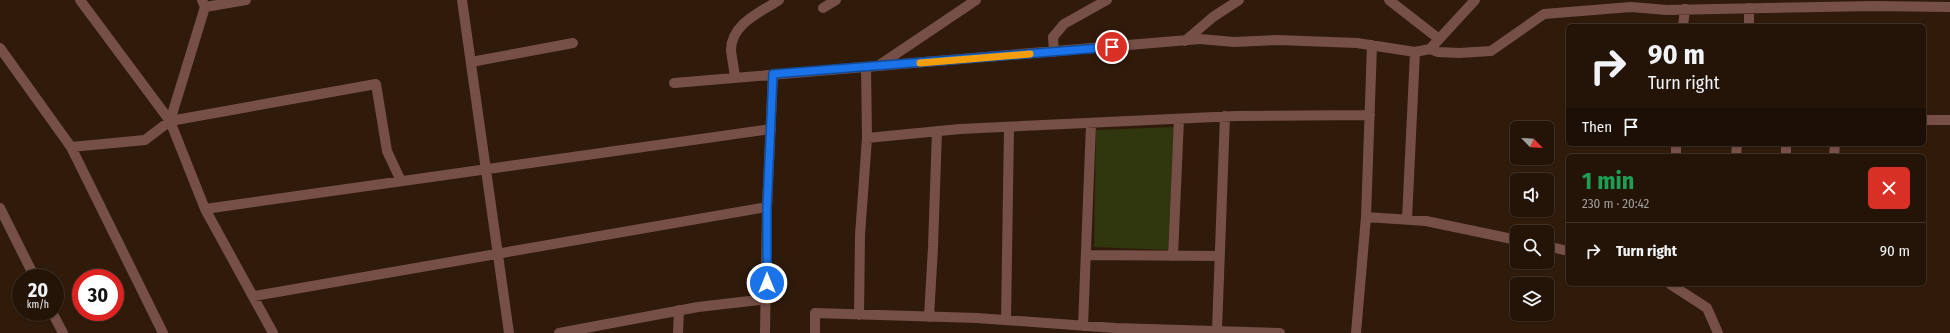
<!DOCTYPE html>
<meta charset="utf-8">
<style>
body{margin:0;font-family:"Fira Sans Condensed",sans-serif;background:#302116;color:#f1f3f6;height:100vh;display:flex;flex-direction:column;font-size:15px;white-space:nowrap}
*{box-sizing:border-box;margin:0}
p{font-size:13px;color:#a39e9c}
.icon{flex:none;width:22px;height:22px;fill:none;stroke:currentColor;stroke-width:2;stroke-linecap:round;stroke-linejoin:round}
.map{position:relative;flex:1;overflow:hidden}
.side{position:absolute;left:1566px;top:154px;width:360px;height:132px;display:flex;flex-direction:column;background:#241408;border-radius:6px;box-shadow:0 1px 3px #0004,0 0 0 1px #413329}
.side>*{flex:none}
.top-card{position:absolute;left:1566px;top:24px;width:360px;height:122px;border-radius:6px;box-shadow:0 1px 3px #0004,0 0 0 1px #413329;background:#241408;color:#f1f3f6;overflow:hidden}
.needle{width:26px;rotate:115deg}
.buttons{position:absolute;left:1510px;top:121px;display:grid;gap:8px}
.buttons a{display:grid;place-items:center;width:44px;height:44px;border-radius:6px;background:#241408;box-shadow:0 1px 3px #0004,0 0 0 1px #413329;font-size:20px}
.speed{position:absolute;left:12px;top:269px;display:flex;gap:8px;font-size:20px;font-weight:700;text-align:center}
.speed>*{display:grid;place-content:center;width:52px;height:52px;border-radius:50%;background:#241408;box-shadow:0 1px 3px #0004,0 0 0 1px #413329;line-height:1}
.speed small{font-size:10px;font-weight:400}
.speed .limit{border:6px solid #d22;background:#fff;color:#111}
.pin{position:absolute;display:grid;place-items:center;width:34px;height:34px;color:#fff;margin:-17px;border:2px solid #fff;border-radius:50%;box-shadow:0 1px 4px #0007}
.me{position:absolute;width:44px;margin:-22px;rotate:0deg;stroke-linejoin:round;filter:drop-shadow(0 0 3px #0008)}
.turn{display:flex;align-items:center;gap:14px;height:84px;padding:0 16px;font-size:18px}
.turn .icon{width:52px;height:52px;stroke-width:2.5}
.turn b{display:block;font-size:28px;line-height:34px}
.then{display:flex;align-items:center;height:38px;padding:0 16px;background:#0003;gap:8px;font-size:15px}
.round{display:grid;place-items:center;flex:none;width:42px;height:42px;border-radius:6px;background:#302116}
.summary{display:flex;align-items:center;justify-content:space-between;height:68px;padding:0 16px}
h1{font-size:24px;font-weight:700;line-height:30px;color:#1e9e55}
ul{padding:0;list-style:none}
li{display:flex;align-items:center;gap:12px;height:56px;padding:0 16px;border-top:1px solid #413329}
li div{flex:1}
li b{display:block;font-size:15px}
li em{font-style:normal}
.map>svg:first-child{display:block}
.green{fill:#30360e}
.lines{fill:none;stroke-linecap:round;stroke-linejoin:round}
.street{stroke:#764f47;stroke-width:10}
.route-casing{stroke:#114b97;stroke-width:10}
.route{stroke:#1a73e8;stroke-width:7}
.slow{stroke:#f59e0b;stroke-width:7}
</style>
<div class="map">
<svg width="1950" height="333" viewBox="0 0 1950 333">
<rect width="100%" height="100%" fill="#301b0b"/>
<path class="green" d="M1174,127l-6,123 -74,-3 2,-117z"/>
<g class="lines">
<path class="street" d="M80,0l90,121 35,88 68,124
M462,0l47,333
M1389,0l50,39
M205,7l41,-7
M823,8l13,-8
M1683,26l2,-17
M1749,26v-18
M1185,41l28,-24 26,-17
M0,48l71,99
M1430,49l8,3 21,1 32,-2 53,-37 87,-7 36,3 208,-4 75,1
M1054,52l-1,-15 11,-13 43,-24
M471,62l102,-19
M878,66l98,-66
M735,78c-1,-10 -3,-19 -4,-28 0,-26 30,-38 48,-50
M674,83l526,-44 34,3 43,-2 80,3 58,9 15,-3 45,-49
M1924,120h26
M170,121l206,-37 11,67 14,30
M867,138l93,-9 276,-13 134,-1
M1676,156v-12
M1736,156l1,-12
M1786,156v-12
M1834,156l1,-12
M0,208l35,70
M205,209l566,-80
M1366,217l60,4 91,19
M1407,219l8,-167
M1547,246l21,5
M1086,255l134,1
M1173,256l6,-137
M1670,284l37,24 11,25
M254,296l513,-89
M52,312l11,21
M859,315l1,-80 7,-97 -1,-71
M929,317l4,-70 4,-116
M1006,320l3,-193
M1083,326l8,-202
M1217,330l8,-214
M163,333l-92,-186 74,-7 25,-19 35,-114 -3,-7
M559,333l139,-26 69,-8
M678,333l1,-23
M765,333l2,-126 6,-133
M815,333v-20l162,5 138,10 165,5
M1356,333l10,-116 6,-172"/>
</g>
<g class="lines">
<defs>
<path id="route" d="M767,283v-76l6,-133 339,-27"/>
</defs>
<use href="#route" class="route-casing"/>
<use href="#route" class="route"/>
<path class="slow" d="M920,63l110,-9"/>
</g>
</svg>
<div class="buttons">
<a><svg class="needle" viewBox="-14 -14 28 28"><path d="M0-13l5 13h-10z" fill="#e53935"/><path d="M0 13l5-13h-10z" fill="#a39e9c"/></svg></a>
<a><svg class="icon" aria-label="sound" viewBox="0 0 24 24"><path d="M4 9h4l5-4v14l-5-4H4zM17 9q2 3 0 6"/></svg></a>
<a><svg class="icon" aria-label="search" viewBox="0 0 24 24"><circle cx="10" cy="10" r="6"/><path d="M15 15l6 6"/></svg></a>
<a><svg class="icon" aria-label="layers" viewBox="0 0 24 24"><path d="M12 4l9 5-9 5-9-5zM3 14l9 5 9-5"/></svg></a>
</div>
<div class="speed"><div>20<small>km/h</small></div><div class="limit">30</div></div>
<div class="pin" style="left:1112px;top:47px;background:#d93025"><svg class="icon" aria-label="arrive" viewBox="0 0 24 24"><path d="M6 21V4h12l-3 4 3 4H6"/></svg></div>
<svg class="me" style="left:767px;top:283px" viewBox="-20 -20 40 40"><circle r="17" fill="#1a73e8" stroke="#fff" stroke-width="3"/><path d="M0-11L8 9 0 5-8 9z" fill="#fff"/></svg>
<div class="top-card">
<div class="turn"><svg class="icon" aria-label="right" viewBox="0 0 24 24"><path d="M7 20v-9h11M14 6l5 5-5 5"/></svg><div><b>90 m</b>Turn right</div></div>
<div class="then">Then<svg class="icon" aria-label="arrive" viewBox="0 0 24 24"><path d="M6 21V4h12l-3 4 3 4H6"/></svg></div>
</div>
<section class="side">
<div class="summary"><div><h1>1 min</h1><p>230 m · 20:42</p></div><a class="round" style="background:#d93025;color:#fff"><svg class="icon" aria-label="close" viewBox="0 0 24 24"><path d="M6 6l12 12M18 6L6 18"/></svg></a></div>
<ul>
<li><svg class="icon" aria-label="right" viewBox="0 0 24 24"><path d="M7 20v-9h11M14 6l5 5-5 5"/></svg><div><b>Turn right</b></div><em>90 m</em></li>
</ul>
</section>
</div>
